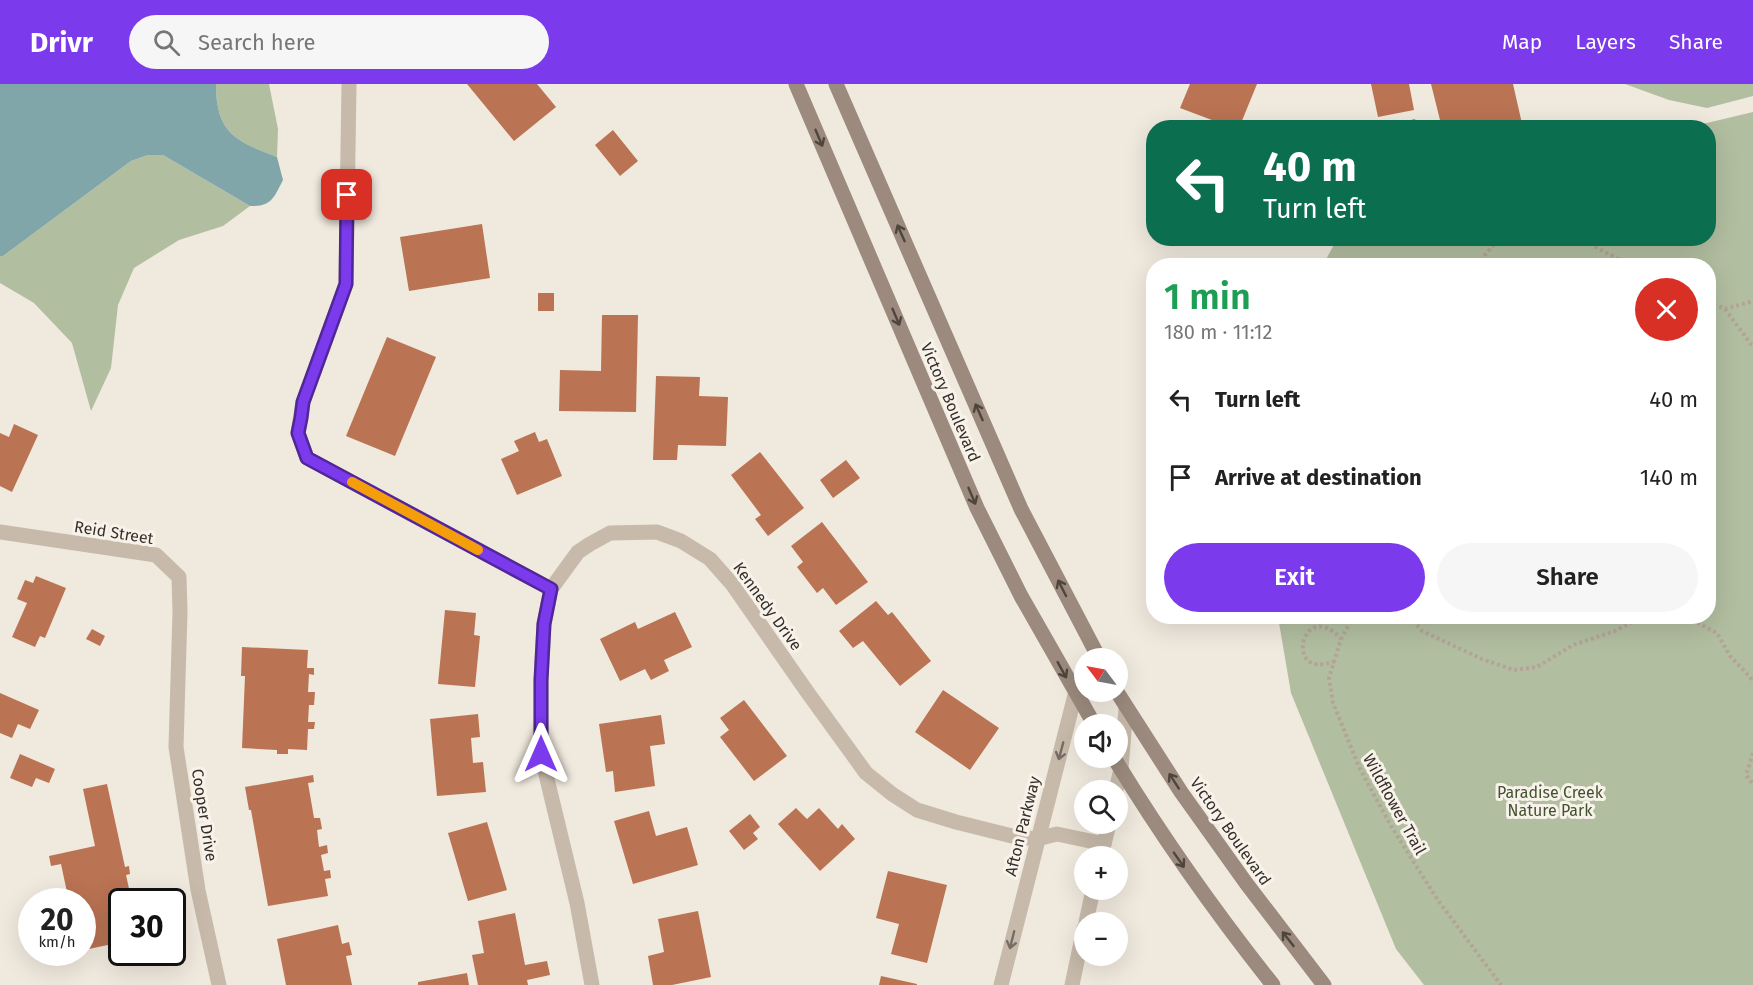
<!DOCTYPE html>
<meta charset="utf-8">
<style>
body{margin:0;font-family:"Fira Sans",sans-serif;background:#f6f6f6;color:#222;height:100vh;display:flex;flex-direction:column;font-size:22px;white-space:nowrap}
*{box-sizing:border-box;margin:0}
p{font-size:20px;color:#767676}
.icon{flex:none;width:33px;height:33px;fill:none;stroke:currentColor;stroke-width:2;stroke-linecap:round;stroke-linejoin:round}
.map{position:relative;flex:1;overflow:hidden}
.drawer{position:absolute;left:1146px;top:174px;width:570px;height:366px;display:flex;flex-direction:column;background:#fff;border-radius:24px;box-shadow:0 6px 24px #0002}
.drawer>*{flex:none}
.hud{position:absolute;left:1146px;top:36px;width:570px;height:126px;border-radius:24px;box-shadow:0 6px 24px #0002;background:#0b6e4f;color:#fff;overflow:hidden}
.needle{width:39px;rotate:302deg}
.controls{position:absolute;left:1074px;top:564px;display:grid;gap:12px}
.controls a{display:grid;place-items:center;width:54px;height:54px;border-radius:50%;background:#fff;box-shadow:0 6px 24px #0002;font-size:30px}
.speed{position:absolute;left:18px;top:804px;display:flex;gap:12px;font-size:30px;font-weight:700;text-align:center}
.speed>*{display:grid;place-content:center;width:78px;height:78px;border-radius:50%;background:#fff;box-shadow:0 6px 24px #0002;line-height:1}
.speed small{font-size:15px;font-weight:400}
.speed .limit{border:3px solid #111;border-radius:9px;background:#fff;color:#111}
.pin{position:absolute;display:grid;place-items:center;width:51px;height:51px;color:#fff;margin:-26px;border-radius:12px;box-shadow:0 3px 9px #0006}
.me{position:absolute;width:66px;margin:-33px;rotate:0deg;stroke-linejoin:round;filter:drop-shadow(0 0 4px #0008)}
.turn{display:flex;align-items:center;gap:21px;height:126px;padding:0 18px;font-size:27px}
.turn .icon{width:78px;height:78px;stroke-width:2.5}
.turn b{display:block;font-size:42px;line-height:51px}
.round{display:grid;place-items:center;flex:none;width:63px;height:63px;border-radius:32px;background:#f6f6f6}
.summary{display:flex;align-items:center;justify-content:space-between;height:102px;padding:0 18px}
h1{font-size:36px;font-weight:600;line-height:45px;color:#1e9e55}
.action{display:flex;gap:12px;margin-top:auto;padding:12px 18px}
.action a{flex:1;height:69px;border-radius:36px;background:#7c3aed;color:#fff;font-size:24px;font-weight:600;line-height:69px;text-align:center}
.action a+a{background:#f6f6f6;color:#222}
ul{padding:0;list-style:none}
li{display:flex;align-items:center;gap:18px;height:78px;padding:0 18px}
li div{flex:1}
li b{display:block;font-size:22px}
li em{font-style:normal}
header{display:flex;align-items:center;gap:36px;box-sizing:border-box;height:84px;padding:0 30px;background:#7c3aed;color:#fff}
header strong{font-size:28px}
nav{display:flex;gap:33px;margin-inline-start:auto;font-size:21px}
.search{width:420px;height:54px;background:#f6f6f6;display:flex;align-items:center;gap:15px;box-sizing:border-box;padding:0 21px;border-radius:33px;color:#767676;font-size:22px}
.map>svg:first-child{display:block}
.green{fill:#b2bea0}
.water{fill:#80a6aa}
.building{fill:#ba7353}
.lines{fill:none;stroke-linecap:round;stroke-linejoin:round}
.path{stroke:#b3a496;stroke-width:4;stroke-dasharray:3 3;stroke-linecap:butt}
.service{stroke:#c7baab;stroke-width:15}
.minor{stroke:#c7baab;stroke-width:15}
.tertiary{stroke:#c7baab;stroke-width:15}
.secondary{stroke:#9b8a7d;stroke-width:15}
.oneway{stroke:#4f453f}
.oneway2{stroke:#776d64}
.route-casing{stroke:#51269a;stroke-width:15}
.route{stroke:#7c3aed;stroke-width:10}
.slow{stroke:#f59e0b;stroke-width:10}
.labels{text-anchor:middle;stroke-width:6;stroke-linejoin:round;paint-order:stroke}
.street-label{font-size:16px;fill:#362e2a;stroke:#f8f3ea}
.park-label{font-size:16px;fill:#435230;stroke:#f8f3ea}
</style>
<header>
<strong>Drivr</strong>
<div class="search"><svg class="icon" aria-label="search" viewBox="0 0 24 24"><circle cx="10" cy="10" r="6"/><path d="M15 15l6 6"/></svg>Search here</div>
<nav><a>Map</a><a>Layers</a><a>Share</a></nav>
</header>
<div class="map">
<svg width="1753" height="901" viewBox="0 0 1753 901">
<rect width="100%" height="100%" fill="#f0e9de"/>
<path class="green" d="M216,0h53l9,45 -1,28c-42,-16 -61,-24 -61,-73z
M1625,0h128v12l-46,12 -38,-8z
M1753,28v873h-329l-28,-36 -105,-256 -13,-76 430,-1v-350l-385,-1 14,-26 371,-1v-110l-18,-1z
M148,71h15l87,51 -27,20 -44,14 -45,28 -16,37 -7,63 -20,43 -19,-68 -38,-40 -34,-20v-27h3l128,-95z"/>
<path class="water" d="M0,0h216c0,49 19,57 61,73l6,23c-9,17 -11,27 -33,26l-87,-51h-15l-17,6 -128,95h-3z"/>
<path class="building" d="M467,0h70l19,23 -42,34z
M1190,0h67l-18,44h-6l-53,-20z
M1371,0h38l5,26 -36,7z
M1431,0h82l10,44h-81z
M1415,35l2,9h-35v-1z
M613,46l25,31 -18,15 -25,-31z
M482,140l8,54 -81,13 -9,-54z
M538,209h16v18h-16z
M602,231h36l-2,97 -77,-1 1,-41 41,1z
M387,253l49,20 -41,99 -49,-20z
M656,292l44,1 -1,19 29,1 -2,49 -48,-1 -1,15h-24z
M14,340l24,11 -26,57 -12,-6v-53l9,4z
M535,348l4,10 8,-3 15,37 -45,19 -16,-36 18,-8 -5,-10z
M760,368l44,56 -36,28 -13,-17 6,-4 -30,-40z
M846,376l14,18 -27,20 -13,-18z
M822,438l46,60 -32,23 -13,-17 -6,5 -20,-26 6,-5 -12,-16z
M36,492l30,12 -21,50 -5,-2 -5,11 -23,-10 15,-34 -10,-4 8,-19 8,3z
M876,517l12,14 4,-3 39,49 -31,25 -37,-45 -10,7 -14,-17z
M445,526l31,3 -2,22 6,1 -5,51 -37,-3z
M675,528l17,35 -28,13 5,11 -18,9 -6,-11 -25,12 -20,-42 35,-17 3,7z
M92,545l13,7 -5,10 -14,-7z
M242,563l66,3 -1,18h7v7l-5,-1 -1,18h7l-1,13h-5l-1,17h7l-1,7h-6l-1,21 -19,-1v5h-11v-4l-35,-2 3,-72h-4z
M943,606l56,38 -29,42 -55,-38z
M0,609l39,17 -9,19 -12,-5 -6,14 -12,-5z
M744,616l43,56 -33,25 -34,-44 9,-7 -9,-12z
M478,630l2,23 -9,1 2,25 10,-1 3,30 -49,4 -7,-77z
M661,631l4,29 -15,2 5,40 -40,6 -2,-21 -7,1 -7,-48z
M20,670l35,15 -6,14 -13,-5 -4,9 -22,-9z
M313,691l1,7 -6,1 6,35h6l2,11 -5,1 2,17 8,-2 1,8 -7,2 3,16 6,-1 1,8 -6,1 3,17 -60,10 -17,-96h-2l-4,-23z
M107,700l18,83 4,-1 1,8 -4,1 6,27h-10v40l-38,8 -2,-48h-16l-1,-5h3l-7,-33 -10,2 -2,-10 46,-10 -12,-57z
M796,724l11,11 12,-11 19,21 4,-5 13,15 -35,32 -42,-47z
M649,727l7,25 31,-9 11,38 -65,19 -19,-63z
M750,730l10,13 -7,6 5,6 -14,11 -15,-19z
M487,738l20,68 -39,11 -20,-68z
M888,787l59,14 -20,78 -36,-9 8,-30 -23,-6z
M698,827l13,66 -39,8h-19l-5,-29 16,-4 -6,-33z
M515,829l10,52 22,-4 3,14 -23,5 1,5h-50l-6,-30 12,-2 -6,-32z
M338,841l4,19 7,-2 3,13 -6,1 6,29h-66l-9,-46z
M467,889l2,12h-51v-3z
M881,892l36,8v1h-38z"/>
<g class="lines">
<path class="path" d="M1579,154l52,28
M1478,182l6,-10 16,-18
M1708,218l17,7 28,-8
M1725,225l28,38
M1354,532l-13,23 -12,39 4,25 26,64 32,59 46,73 64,86
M1409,532l13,15 60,28 32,11 23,-3 36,-22 42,-14 28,-15
M1662,532l32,5 23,12 13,23 20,21 3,6
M1335,577c-53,22 -33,-66 6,-22
M1753,669l-7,22 7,9"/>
<path class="service" d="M349,0l-3,200 -43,118 -5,31 9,25 244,131"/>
<path class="minor" d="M0,448l156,23 23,22 1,35 -4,135 22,143 21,95
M592,901l-15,-82 -36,-149v-74l3,-56 7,-35 27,-37 12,-8 20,-11 47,-1 24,9 29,18 22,25 76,109 58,80 26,21 25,16 39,12 60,15 21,2 20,-5 47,10"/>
<path class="tertiary" d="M1116,706l5,-21 5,-61
M1101,772l8,-32
M1086,838l7,-32
M1001,901l74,-290 9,-16
M1072,901l12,-57"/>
<path class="secondary" d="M796,0l181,424 44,88 73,128
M836,0l185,425 78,149
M1117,608l64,100 65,91 78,102
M1114,674c48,79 101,154 159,227"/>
</g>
<defs><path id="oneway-shaft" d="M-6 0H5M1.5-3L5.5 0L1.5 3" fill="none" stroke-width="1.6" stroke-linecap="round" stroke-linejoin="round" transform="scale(1.5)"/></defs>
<g class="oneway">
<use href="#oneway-shaft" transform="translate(819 54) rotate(67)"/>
<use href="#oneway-shaft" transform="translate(901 149) rotate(-114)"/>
<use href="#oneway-shaft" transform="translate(896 233) rotate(67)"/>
<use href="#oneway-shaft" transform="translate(979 328) rotate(-114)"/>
<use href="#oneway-shaft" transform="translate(972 412) rotate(67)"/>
<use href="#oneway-shaft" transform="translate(1062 504) rotate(-117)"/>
<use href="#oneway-shaft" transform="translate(1062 586) rotate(61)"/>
<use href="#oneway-shaft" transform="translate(1174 697) rotate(-123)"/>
<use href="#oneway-shaft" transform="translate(1179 776) rotate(55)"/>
<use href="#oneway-shaft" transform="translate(1288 855) rotate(-128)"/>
</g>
<g class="oneway2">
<use href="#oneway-shaft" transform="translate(1061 667) rotate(105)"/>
<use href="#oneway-shaft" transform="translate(1012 856) rotate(104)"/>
</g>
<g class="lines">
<defs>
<path id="route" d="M347,111l-1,89 -43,118 -2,16 -3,15 9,25 244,131 -7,35 -3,56v74"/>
</defs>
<use href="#route" class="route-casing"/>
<use href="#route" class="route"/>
<path class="slow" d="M352,398l126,68"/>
</g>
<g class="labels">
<g class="street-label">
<text transform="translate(951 318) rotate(67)" y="6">Victory Boulevard</text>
<text transform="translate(114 448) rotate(9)" y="6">Reid Street</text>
<text transform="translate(768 522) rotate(54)" y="6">Kennedy Drive</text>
<text transform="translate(1395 720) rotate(61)" y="6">Wildflower Trail</text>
<text transform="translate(205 731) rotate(81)" y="6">Cooper Drive</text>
<text transform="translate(1022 742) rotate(-76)" y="6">Afton Parkway</text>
<text transform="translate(1231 747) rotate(55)" y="6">Victory Boulevard</text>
</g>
<g class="park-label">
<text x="1550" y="714">Paradise Creek<tspan x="1550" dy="18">Nature Park</tspan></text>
</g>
</g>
</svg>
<div class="controls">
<a><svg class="needle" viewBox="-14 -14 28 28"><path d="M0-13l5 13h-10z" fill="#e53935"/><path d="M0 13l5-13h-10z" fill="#767676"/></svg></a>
<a><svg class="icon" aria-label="sound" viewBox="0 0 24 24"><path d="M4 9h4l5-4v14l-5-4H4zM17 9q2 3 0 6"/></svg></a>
<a><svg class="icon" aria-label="search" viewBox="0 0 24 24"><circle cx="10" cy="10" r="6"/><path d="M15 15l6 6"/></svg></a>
<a>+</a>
<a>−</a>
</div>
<div class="speed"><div>20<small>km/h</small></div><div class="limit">30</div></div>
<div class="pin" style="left:347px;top:111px;background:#d93025"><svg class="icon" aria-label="arrive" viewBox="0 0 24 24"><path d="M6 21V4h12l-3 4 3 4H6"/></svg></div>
<svg class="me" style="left:541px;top:670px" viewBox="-20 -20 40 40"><path d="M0-17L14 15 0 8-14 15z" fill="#7c3aed" stroke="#fff" stroke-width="4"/></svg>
<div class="hud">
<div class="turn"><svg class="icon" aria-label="left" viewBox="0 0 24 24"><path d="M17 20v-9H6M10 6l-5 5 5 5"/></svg><div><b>40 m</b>Turn left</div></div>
</div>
<section class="drawer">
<div class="summary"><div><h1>1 min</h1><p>180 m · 11:12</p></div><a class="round" style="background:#d93025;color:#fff"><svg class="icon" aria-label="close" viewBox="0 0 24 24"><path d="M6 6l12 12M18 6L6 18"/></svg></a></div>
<ul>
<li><svg class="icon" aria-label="left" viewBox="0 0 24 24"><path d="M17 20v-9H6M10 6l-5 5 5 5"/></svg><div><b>Turn left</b></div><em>40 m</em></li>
<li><svg class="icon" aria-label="arrive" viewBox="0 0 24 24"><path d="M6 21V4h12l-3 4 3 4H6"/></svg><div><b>Arrive at destination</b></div><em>140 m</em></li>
</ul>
<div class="action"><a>Exit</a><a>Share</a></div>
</section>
</div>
